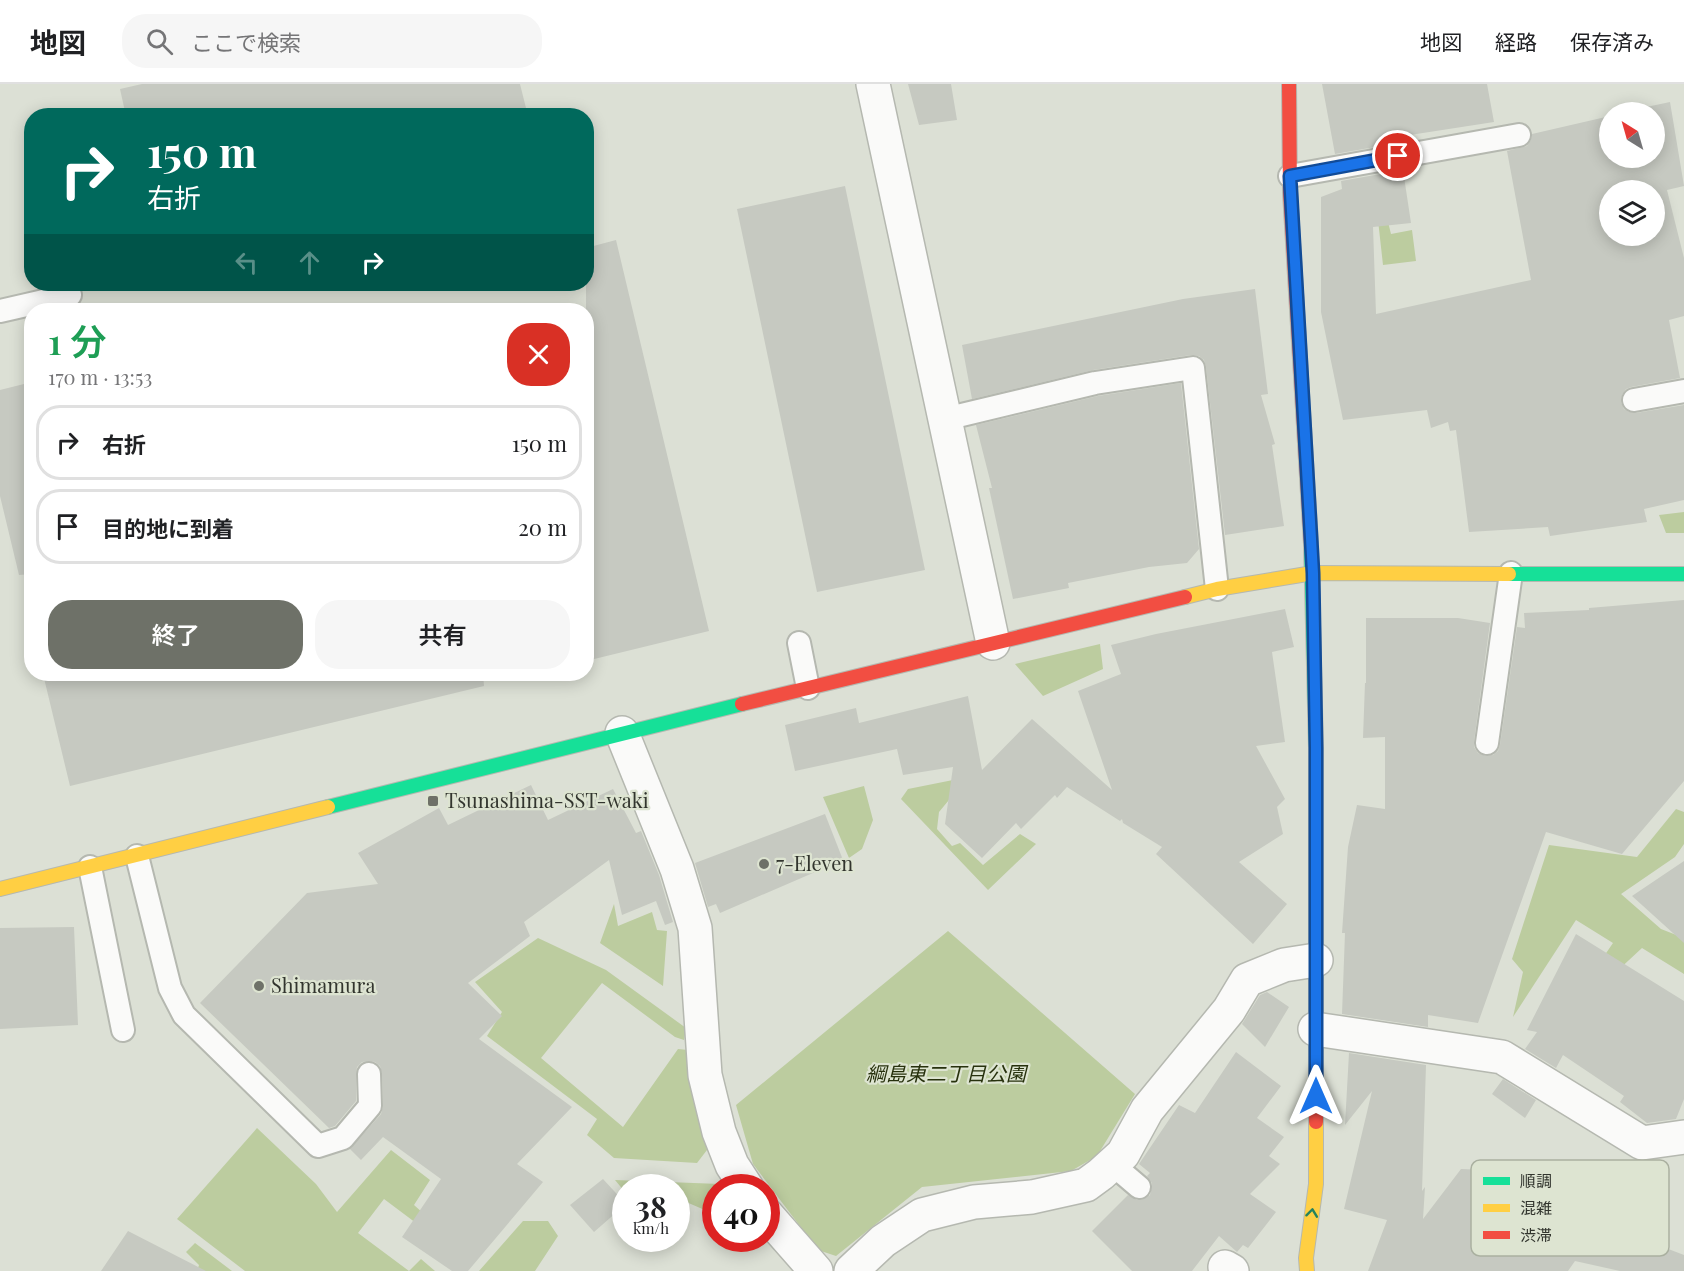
<!DOCTYPE html>
<html lang="ja">
<meta charset="utf-8">
<style>
body{margin:0;font-family:"Playfair Display","Noto Sans JP",serif;background:#f6f6f6;color:#202124;height:100vh;display:flex;flex-direction:column;font-size:22px;white-space:nowrap}
*{box-sizing:border-box;margin:0}
p{font-size:20px;color:#757577}
.icon{flex:none;width:33px;height:33px;fill:none;stroke:currentColor;stroke-width:2;stroke-linecap:round;stroke-linejoin:round}
.map{position:relative;flex:1;overflow:hidden}
.sheet{position:absolute;left:24px;top:219px;width:570px;height:378px;display:flex;flex-direction:column;background:#fff;border-radius:24px;box-shadow:0 3px 15px #0003}
.sheet>*{flex:none}
.guide{position:absolute;left:24px;top:24px;width:570px;height:183px;border-radius:24px;box-shadow:0 3px 15px #0003;background:#00695c;color:#fff;overflow:hidden}
.needle{width:39px;rotate:323deg}
.buttons{position:absolute;left:1599px;top:18px;display:grid;gap:12px}
.buttons a{display:grid;place-items:center;width:66px;height:66px;border-radius:50%;background:#fff;box-shadow:0 3px 15px #0003;font-size:30px}
.speed{position:absolute;left:612px;top:1090px;display:flex;gap:12px;font-size:30px;font-weight:700;text-align:center}
.speed>*{display:grid;place-content:center;width:78px;height:78px;border-radius:50%;background:#fff;box-shadow:0 3px 15px #0003;line-height:1}
.speed small{font-size:15px;font-weight:400}
.speed .limit{border:9px solid #d22;background:#fff;color:#111}
.pin{position:absolute;display:grid;place-items:center;width:51px;height:51px;color:#fff;margin:-26px;border:3px solid #fff;border-radius:50%;box-shadow:0 2px 6px #0007}
.me{position:absolute;width:66px;margin:-33px;rotate:0deg;stroke-linejoin:round;filter:drop-shadow(0 0 4px #0008)}
.turn{display:flex;align-items:center;gap:21px;height:126px;padding:0 24px;font-size:27px}
.turn .icon{width:78px;height:78px;stroke-width:2.5}
.turn b{display:block;font-size:42px;line-height:51px}
.lanes{display:flex;align-items:center;height:57px;padding:0 24px;background:#0003;justify-content:center;gap:30px;direction:ltr}
.lanes .off{opacity:.35}
.round{display:grid;place-items:center;flex:none;width:63px;height:63px;border-radius:24px;background:#f6f6f6}
.summary{display:flex;align-items:center;justify-content:space-between;height:102px;padding:0 24px}
h1{font-size:36px;font-weight:600;line-height:45px;color:#1e9e55}
.button{display:flex;gap:12px;margin-top:auto;padding:12px 24px}
.button a{flex:1;height:69px;border-radius:24px;background:#6e7168;color:#fff;font-size:24px;font-weight:600;line-height:69px;text-align:center}
.button a+a{background:#f6f6f6;color:#202124}
ul{padding:0;list-style:none}
li{display:flex;align-items:center;gap:18px;height:75px;margin:0 12px 9px;padding:0 12px;border:3px solid #e0e0e0;border-radius:24px}
li div{flex:1}
li b{display:block;font-size:22px}
li em{font-style:normal}
header{display:flex;align-items:center;gap:36px;box-sizing:border-box;height:84px;padding:0 30px;background:#fff;border-bottom:2px solid #e0e0e0}
header strong{font-size:28px}
nav{display:flex;gap:33px;margin-inline-start:auto;font-size:21px}
.search{width:420px;height:54px;background:#f6f6f6;display:flex;align-items:center;gap:15px;box-sizing:border-box;padding:0 21px;border-radius:24px;color:#757577;font-size:22px}
.map>svg:first-child{display:block}
.green{fill:#bccc9f}
.building{fill:#c6c9c1;fill-rule:evenodd}
.lines{fill:none;stroke-linecap:round;stroke-linejoin:round}
.lane-casing{stroke:#b5b8b0;stroke-width:26}
.street-casing{stroke:#b5b8b0;stroke-width:36}
.fast-casing{stroke:#b5b8b0;stroke-width:16}
.slow-casing{stroke:#b5b8b0;stroke-width:16}
.jam-casing{stroke:#b5b8b0;stroke-width:16}
.lane{stroke:#fafaf9;stroke-width:22}
.street{stroke:#fafaf9;stroke-width:33}
.fast{stroke:#16e098;stroke-width:14}
.slow{stroke:#ffcf43;stroke-width:14}
.jam{stroke:#f24e42;stroke-width:14}
.oneway{stroke:#25825e}
.route-casing{stroke:#114b97;stroke-width:15}
.route{stroke:#1a73e8;stroke-width:10}
.poi-dot{fill:#6e7168;stroke:#dde4d1;stroke-width:2}
.labels{text-anchor:middle;stroke-width:4.5;stroke-linejoin:round;paint-order:stroke}
.poi-label{font-size:20px;fill:#32352e;stroke:#dde4d1;text-anchor:start}
.park-label{font-size:20px;font-style:italic;fill:#27310d;stroke:#dde4d1}
.key{fill:#dde4d1;stroke:#aab0a0;stroke-width:1.5}
.key-label{font-size:16px;fill:#32352e}
</style>
<header>
<strong>地図</strong>
<div class="search"><svg class="icon" aria-label="search" viewBox="0 0 24 24"><circle cx="10" cy="10" r="6"/><path d="M15 15l6 6"/></svg>ここで検索</div>
<nav><a>地図</a><a>経路</a><a>保存済み</a></nav>
</header>
<div class="map">
<svg width="1684" height="1187" viewBox="0 0 1684 1187">
<rect width="100%" height="100%" fill="#dce0d5"/>
<path class="green" d="M1385,126l6,24 21,-4 4,31 -33,4 -6,-54z
M1684,428v21h-18l-7,-18z
M1100,560l3,25 -60,27 -28,-32z
M968,693l-29,35 -2,17 15,17 8,-3 23,22 37,-31 16,10 -48,46 -87,-91 7,-10z
M864,702l9,34 -11,29 -13,9 -26,-61z
M1676,725l8,3v32l-9,13 -54,37 40,35 23,9v36l-42,-26 -27,25 -15,-11 13,-19 -37,-23 -63,97 10,-45 -11,-13 37,-114 88,12z
M614,820l4,22 34,-14 5,18 10,1 -4,55 -63,-43z
M948,847l187,163 -38,62 -26,15 -149,16 -86,69 -18,-6 -65,-86 -17,-59z
M538,854l68,32 80,58 -2,12 -9,-3 -73,-54 -61,75 82,69 55,-78 10,1 19,100 -10,13 -83,-5 -27,-23 10,-16 -110,-83 15,-24 -27,-30z
M257,1044l59,56 21,28 54,-62 39,30 -16,25 20,18 -6,9 -44,-33 -26,34 51,38 12,-12 14,12h-190l-68,-52z
M615,1096l105,4 2,4h-6l-1,14 -8,9 -30,-13 -1,-10h-50l-1,4z
M523,1137h25l10,15 -23,35h-56z
M195,1159l37,28h-35l2,-6 -13,-13z"/>
<path class="building" d="M142,0h378l8,32h-402l-6,-27z
M908,0h43l6,36 -38,5z
M1322,0h165l7,38 -97,15 1,6 -63,11z
M1670,18l14,84 -17,4 17,68v58l-15,4 11,58 -49,9 -5,2 -4,6 -1,7 3,7 5,3 7,1 48,-8v95l-40,9 3,13 -97,14 -2,-9 -79,5 -13,-102 -6,1 -2,-9 -17,6 -4,-18 -84,10 -22,-108v-115l21,-8 -1,-8 62,-11 8,53 -38,4 3,87 155,-34 -24,-129 20,-5 4,-6 1,-6 78,-18v42h44v-46h-31zM1610,106h44v46h-44z
M845,102l80,384 -108,22 -80,-383z
M616,156l93,391 -123,30v-413z
M1255,205l13,105 -7,1 14,49 -3,1 12,81 -59,9 -19,-168 -2,-7 -5,-4 -8,-1 -98,15 -121,29 -10,-54 221,-46z
M32,298v192l-13,1 -19,-79v-106z
M1181,299l18,166 -12,14 -38,4 -81,16 1,5 -56,11 -24,-111h3l-16,-63 122,-29z
M1684,516v181l-62,73 -76,-22 -68,191 -50,-8v12l-86,-13 3,-81h-3l6,-86 9,-42 28,4v-72l-22,1 2,-55h1v-65h92l32,5 -16,118v6l4,6 8,3 7,-1 5,-4 2,-6 17,-118 8,1 -1,-15 65,-3v-2z
M1285,525l9,38 -22,5 13,90 -29,4 29,53 -8,8 6,27 -44,28 48,42 -34,40 -97,-90 6,-7 -39,-24 -1,-4 -2,2 -53,-34 -10,11 -2,-3 -34,34 -5,-6 -34,35 -37,-34 8,-57 -50,8 -6,-26 -102,22 -10,-46 71,-17 3,15 109,-27 14,74 50,-51 80,71 -34,-99 43,-17 -10,-29 45,-11z
M43,590h440l1,12 -414,100z
M531,701l17,35 65,-31 23,44 5,-2 18,44 14,47 -8,3 -9,-24 -34,14 -13,-55 -85,62 6,14 -62,47 34,33 -23,23 93,68 -55,57 26,18 -75,89h-16l-50,-34 39,-58 -58,-42 -22,23 -11,-11 31,-35 2,-8 -1,-32 -2,-8 -5,-4 -6,-1 -7,1 -5,5 -1,7v27l-21,25 -6,2 -129,-125 107,-110 71,-9 -20,-31 81,-45 9,17z
M825,730l18,46 -123,53 -4,-9 -8,3 -13,-44z
M1684,777v82l-52,-47z
M74,843l4,98 -78,4v-101z
M1576,850l108,67v98l-8,20 -29,4 -27,-21 4,-6 -61,-41 -7,13 -31,-19 12,-17 -10,-2z
M1267,908l22,15 -24,40 -23,-23 18,-29z
M1236,968l45,34 -24,32 27,19 -15,19 11,8 -30,30 26,18 -28,36 -5,-3 -6,7 -18,-16 -27,35h-60l-40,-40 36,-36 9,5 7,-1 6,-4 2,-12 -5,-7 3,-3 -11,-9 40,-59 16,8z
M1349,969l77,12 -4,126 3,-4 -2,32 38,-50 166,7 33,21 -7,25 3,1 -6,19 34,13v16h-64l-45,-10 -7,10h-200l19,-51 -43,-11 28,-118 -27,34z
M1503,995l33,21 -11,18 -33,-24z
M603,1095l23,25 -32,28 -24,-27z
M128,1147l78,40h-105z"/>
<g class="lines">
<defs>
<path id="lane" d="M1290,92l229,-41
M0,227l70,-16
M1634,316l50,-9
M945,335l150,-36 98,-15 24,221
M799,559l9,45
M1487,659l24,-170
M137,772l33,132 14,27 134,131 25,-8 27,-32 -1,-32
M90,783l33,163
M1112,1080l27,23"/>
<path id="street" d="M873,0l120,559
M622,649l55,136 18,59 10,147 14,57 13,33 15,23
M1315,945l187,28 140,86 42,-6
M766,1130l50,57
M1225,1183l7,4
M851,1187l32,-30 39,-26 52,-13 58,-5 54,-12 15,-11 22,-20 24,-44 82,-100 18,-30 37,-15 32,-5"/>
<path id="fast" d="M1311,460l5,204v106
M1509,490h175
M328,723l414,-103"/>
<path id="slow" d="M1185,513l32,-8 96,-16 196,1
M0,805l328,-82
M1307,1187l-1,-13 10,-74v-62"/>
<path id="jam" d="M1289,0l1,108 21,352
M742,620l443,-107
M1316,770v268"/>
</defs>
<use href="#lane" class="lane-casing"/>
<use href="#street" class="street-casing"/>
<use href="#fast" class="fast-casing"/>
<use href="#slow" class="slow-casing"/>
<use href="#jam" class="jam-casing"/>
<use href="#lane" class="lane"/>
<use href="#street" class="street"/>
<use href="#fast" class="fast"/>
<use href="#slow" class="slow"/>
<use href="#jam" class="jam"/>
</g>
<defs><path id="oneway-chevron" d="M-2-3.5L2.5 0L-2 3.5" fill="none" stroke-width="1.6" stroke-linecap="round" stroke-linejoin="round" transform="scale(1.5)"/></defs>
<use class="oneway" href="#oneway-chevron" transform="translate(1312 1129) rotate(-83)"/>
<g class="lines">
<defs>
<path id="route" d="M1316,1012v-348l-3,-175 -23,-397 108,-20"/>
</defs>
<use href="#route" class="route-casing"/>
<use href="#route" class="route"/>
</g>
<g class="poi-dot">
<rect x="427" y="711" width="12" height="12" rx="3"/>
<circle cx="764" cy="780" r="6"/>
<circle cx="259" cy="902" r="6"/>
</g>
<g class="labels">
<g class="poi-label">
<text x="445" y="724">Tsunashima-SST-waki</text>
<text x="776" y="787">7-Eleven</text>
<text x="271" y="909">Shimamura</text>
</g>
<g class="park-label">
<text x="946" y="997">綱島東二丁目公園</text>
</g>
</g>
<rect x="1471" y="1076" width="198" height="96" rx="9" class="key"/>
<rect x="1483" y="1093" width="27" height="8" fill="#16e098"/>
<rect x="1483" y="1120" width="27" height="8" fill="#ffcf43"/>
<rect x="1483" y="1147" width="27" height="8" fill="#f24e42"/>
<g class="key-label">
<text x="1520" y="1103">順調</text>
<text x="1520" y="1130">混雑</text>
<text x="1520" y="1157">渋滞</text>
</g>
</svg>
<div class="buttons">
<a><svg class="needle" viewBox="-14 -14 28 28"><path d="M0-13l5 13h-10z" fill="#e53935"/><path d="M0 13l5-13h-10z" fill="#757577"/></svg></a>
<a><svg class="icon" aria-label="layers" viewBox="0 0 24 24"><path d="M12 4l9 5-9 5-9-5zM3 14l9 5 9-5"/></svg></a>
</div>
<div class="speed"><div>38<small>km/h</small></div><div class="limit">40</div></div>
<div class="pin" style="left:1398px;top:72px;background:#d93025"><svg class="icon" aria-label="arrive" viewBox="0 0 24 24"><path d="M6 21V4h12l-3 4 3 4H6"/></svg></div>
<svg class="me" style="left:1316px;top:1012px" viewBox="-20 -20 40 40"><path d="M0-17L14 15 0 8-14 15z" fill="#1a73e8" stroke="#fff" stroke-width="4"/></svg>
<div class="guide">
<div class="turn"><svg class="icon" aria-label="right" viewBox="0 0 24 24"><path d="M7 20v-9h11M14 6l5 5-5 5"/></svg><div><b>150 m</b>右折</div></div>
<div class="lanes"><svg class="icon off" aria-label="left" viewBox="0 0 24 24"><path d="M17 20v-9H6M10 6l-5 5 5 5"/></svg><svg class="icon off" aria-label="ahead" viewBox="0 0 24 24"><path d="M12 20V5M6 11l6-6 6 6"/></svg><svg class="icon" aria-label="right" viewBox="0 0 24 24"><path d="M7 20v-9h11M14 6l5 5-5 5"/></svg></div>
</div>
<section class="sheet">
<div class="summary"><div><h1>1 分</h1><p>170 m · 13:53</p></div><a class="round" style="background:#d93025;color:#fff"><svg class="icon" aria-label="close" viewBox="0 0 24 24"><path d="M6 6l12 12M18 6L6 18"/></svg></a></div>
<ul>
<li><svg class="icon" aria-label="right" viewBox="0 0 24 24"><path d="M7 20v-9h11M14 6l5 5-5 5"/></svg><div><b>右折</b></div><em>150 m</em></li>
<li><svg class="icon" aria-label="arrive" viewBox="0 0 24 24"><path d="M6 21V4h12l-3 4 3 4H6"/></svg><div><b>目的地に到着</b></div><em>20 m</em></li>
</ul>
<div class="button"><a>終了</a><a>共有</a></div>
</section>
</div>
